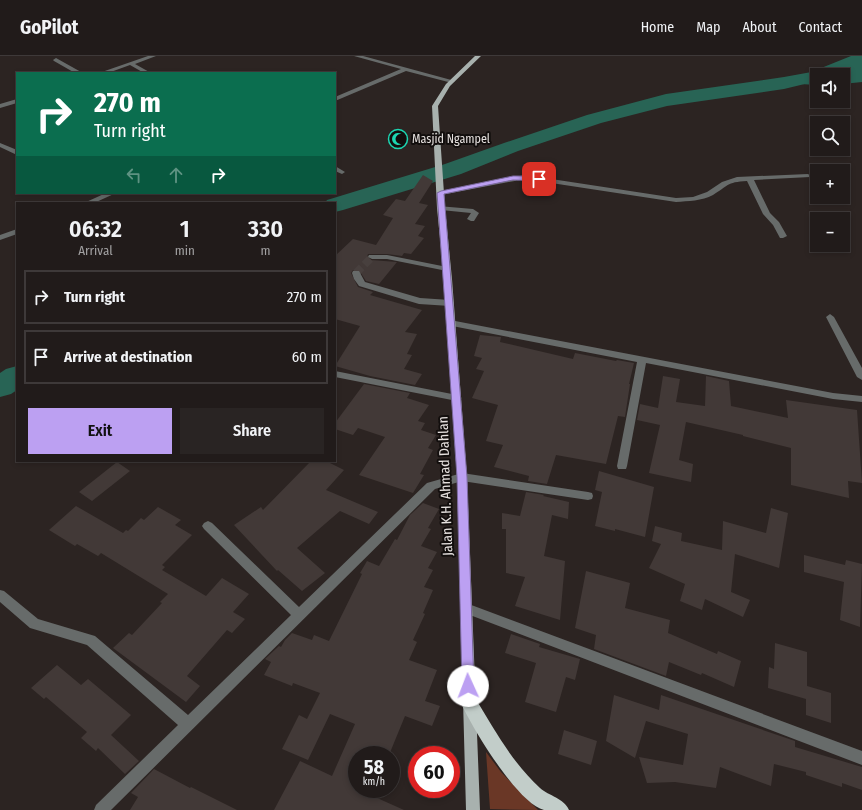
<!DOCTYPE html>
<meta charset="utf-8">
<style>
body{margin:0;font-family:"Fira Sans Condensed",sans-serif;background:#292423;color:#f1f3f6;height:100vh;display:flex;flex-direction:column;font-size:15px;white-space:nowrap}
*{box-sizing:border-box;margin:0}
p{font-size:13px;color:#a2a1a2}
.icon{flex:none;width:22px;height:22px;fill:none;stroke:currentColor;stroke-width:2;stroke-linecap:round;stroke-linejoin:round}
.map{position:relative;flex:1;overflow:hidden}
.details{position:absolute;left:16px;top:146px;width:320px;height:260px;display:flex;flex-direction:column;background:#211b1a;border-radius:0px;box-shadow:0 2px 6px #0003,0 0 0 1px #3e3939}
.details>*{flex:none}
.banner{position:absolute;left:16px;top:16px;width:320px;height:122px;border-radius:0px;box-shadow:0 2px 6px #0003,0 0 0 1px #3e3939;background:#0b6e4f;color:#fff;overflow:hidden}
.controls{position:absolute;left:810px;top:12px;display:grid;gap:8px}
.controls a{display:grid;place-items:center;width:40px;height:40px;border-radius:0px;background:#211b1a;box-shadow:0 2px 6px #0003,0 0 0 1px #3e3939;font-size:20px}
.speed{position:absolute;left:348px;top:690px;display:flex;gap:8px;font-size:20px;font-weight:700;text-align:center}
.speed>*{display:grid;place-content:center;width:52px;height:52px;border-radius:50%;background:#211b1a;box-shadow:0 2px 6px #0003,0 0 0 1px #3e3939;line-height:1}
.speed small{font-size:10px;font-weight:400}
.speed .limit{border:6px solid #d22;background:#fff;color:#111}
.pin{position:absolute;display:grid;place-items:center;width:34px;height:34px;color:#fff;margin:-17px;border-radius:8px;box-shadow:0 2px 6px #0006}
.me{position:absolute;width:44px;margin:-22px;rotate:358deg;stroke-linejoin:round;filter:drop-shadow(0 0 3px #0008)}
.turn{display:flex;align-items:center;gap:14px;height:84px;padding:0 12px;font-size:18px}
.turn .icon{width:52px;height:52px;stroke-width:2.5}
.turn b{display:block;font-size:28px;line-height:34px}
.lanes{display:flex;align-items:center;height:38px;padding:0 12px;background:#0003;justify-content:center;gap:20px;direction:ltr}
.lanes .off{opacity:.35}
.eta{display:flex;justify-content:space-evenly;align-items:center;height:68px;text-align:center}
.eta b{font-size:24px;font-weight:600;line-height:28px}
.cta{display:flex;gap:8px;margin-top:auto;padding:8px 12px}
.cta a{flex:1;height:46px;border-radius:0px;background:#bca0f2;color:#111;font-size:16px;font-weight:600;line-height:46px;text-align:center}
.cta a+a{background:#292423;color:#f1f3f6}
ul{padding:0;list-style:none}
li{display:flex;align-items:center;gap:12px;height:54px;margin:0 8px 6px;padding:0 4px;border:2px solid #3e3939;border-radius:0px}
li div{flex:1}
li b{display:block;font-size:15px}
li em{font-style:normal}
header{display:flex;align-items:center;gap:24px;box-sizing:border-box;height:56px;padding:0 20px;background:#211b1a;border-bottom:1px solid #3e3939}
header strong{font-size:19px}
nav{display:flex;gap:22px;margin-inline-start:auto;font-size:14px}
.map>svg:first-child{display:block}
.green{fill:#6a3726}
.water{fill:#286455}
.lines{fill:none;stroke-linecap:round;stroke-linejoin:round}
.river{fill:#286455;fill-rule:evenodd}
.building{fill:#423937}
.minor-tunnel{stroke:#48403e;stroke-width:8;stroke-dasharray:8 4;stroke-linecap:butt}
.minor{fill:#676b6a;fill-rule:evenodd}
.major{fill:#a8b1ae;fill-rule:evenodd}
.highway{fill:#c2cdc9;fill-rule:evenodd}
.route{fill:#bca0f2;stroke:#7a689d}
.labels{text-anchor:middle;stroke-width:4;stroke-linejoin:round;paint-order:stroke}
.far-poi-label{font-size:12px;fill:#e6e1df;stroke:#120e0d;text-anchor:start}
.street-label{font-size:14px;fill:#e6e1df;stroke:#120e0d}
</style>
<header>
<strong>GoPilot</strong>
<nav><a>Home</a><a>Map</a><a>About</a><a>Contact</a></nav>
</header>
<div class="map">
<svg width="862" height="754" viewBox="0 0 862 754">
<rect width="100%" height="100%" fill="#2c2422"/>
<path class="green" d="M486,696l15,20 37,38 -48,-1z"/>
<path class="water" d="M851,0h11v26l-19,2v-9h-26v10l-33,-2z"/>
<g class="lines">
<path class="river" d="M817,15l6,1 2,3h-8v6l-33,8 -117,17 -66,17 -83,28 -57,23 -118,36 -8,2v-9h-10l2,-3 118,-36 59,-21 83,-28 79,-21 118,-17z
M17,310v24l-6,4 -11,3v-24l6,-4z"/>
</g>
<path class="building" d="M423,119l10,6 -14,22 9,2 -13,19 10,2 -7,10 6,2 -13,16 -7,-1 -2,3 -15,-2h-19l-1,3 4,3 26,2 -18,22 -13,-3 -7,-11h-6l-2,3 7,14 15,5 -3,3 52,15 -17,22 12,2 -10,20 5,1 -8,14 18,5 -7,11 -45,-9 -35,-10 25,-40 -25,-7v-63l18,-17 23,6 17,-27 -10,-3 13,-16 9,2z
M480,279l21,2 -1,5 73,17 2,-6 41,8 1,-1 17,3 -5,21h1l-5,33 -7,-1 -12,48 -50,-9 -9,29 -19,-3 1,-5 -35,-9 9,-22 -17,-4 12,-36 -26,-7 12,-27 -8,-2 6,-11 -8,-2z
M663,320l17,3 -4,23 29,4 1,-30 23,5 2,25 57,12 -2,-18 71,10 5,73 -14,-2 1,17 -58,-13v-37l-48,-12v-1l-57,-13 -7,38 14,4 -2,18 -42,-9 11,-48 -23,-5 3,-16 18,4z
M364,328l46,9 -3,5 22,7 -11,16 7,2 -4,7 15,5 -8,13 5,2 -13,24 4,1 -11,18 -54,-18 26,-38 -27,-9 -5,7 -18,-6v-6z
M311,405h15l18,9 -18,20 52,22 -9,12 -29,-13 -43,37 28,25 -23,18 -24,-21 -1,1 -43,-46 27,-18 2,3z
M117,406l13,9 -38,30 -13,-9z
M599,415l55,16 -9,50 -30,-8v2l-20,-5 7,-34 -7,-2z
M526,436l18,3 -1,1 26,6 -1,17 -16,-4 -8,41 21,5 -5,59 -45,-14 10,-29 -19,-4v-44h-4v-16l18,3z
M423,447l16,6 -11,19 3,1 -10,17 16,6 -9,16 5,2 -9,17 9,3 -10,23 2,1 -12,26 4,2 -8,18 28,10 -12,31 15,5 -8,20 -27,-10 -16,39h-32v34l47,21h-130l26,-49 32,15 23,-52 -25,-10 -22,46 -26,-11 17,-34 8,4 13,-26 -27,-10 -1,3 -28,-11 7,-13 -6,-3 14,-13 2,1 4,-7 7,-7 20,7 2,-5 15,6 33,-67 -2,-1 7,-12 12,5 16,-27 2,1 13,-25z
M76,450l47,27 3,-3 2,1 13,-13 3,2 14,-13 23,13 -6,5 17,10 -30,30 3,2 -3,3 44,26 16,-18 27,16 -16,18 12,7 -13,14 -5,-3 -40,46 13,10 -14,16 -73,-54 16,-15 3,2 30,-32 -2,-1 8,-8 -67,-41 -3,3 -21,-12 -2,2 -26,-16z
M771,452l17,5 -9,55 -44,-14 -4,38 19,8 -7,17 -38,-18 -3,11 -22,-9 5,-17 -36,-16 12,-24 -9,-3 3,-15 27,7 -1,8 41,9 1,-29 43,12z
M804,499l41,10 1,-5 16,4 -2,63 -20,-7 4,-38 -40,-10z
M586,515l44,12 -5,25 45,12 -2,13 49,21 1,-3 23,10 -7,26 -32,-14 -1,2 -32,-13 -3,14 -72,-27 2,-14 -21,-7z
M511,578l29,10 -1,3 41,12 -5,21 -9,-3 -10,35 -31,-10 11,-39 -31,-10z
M775,587l32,9v34l24,7v30l-25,-8v-16l-38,-11 1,-21 5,2z
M57,609l24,20 7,-6 43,36 -20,20 28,26 -14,13 -27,-26 -2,3 -15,-13 6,-6 -41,-35 -2,2 -13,-11z
M614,639l45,15 2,-15 134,46v6l67,20v23l-20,-7v4l-36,-12v-3l-32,-8 -3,22 -51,-19 -4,21 -41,-6 -28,1 -8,-26 44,8 5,-31 -42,-13 -11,37 -29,-17z
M564,674l33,11 -6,24 -33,-11z
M154,713l36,19 1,-1 46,23h-107l8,-13 -7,-4z"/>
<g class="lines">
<path class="minor-tunnel" d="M356,217l16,-16"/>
<path class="minor" d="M148,0h8l-21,8 16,9h-7l-14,-8 -22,8h-9z
M354,0h9l92,25 -3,2 -46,-12 -71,30v-4l66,-28z
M56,2l25,14 1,1h-7l-21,-12 -1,-1z
M17,43v4l-17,5v-4z
M0,87l17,7v5l-17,-8z
M335,110l10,6 -3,2 -7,-3z
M808,118l3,2 -1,1 -56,3 16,33 9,9 8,14 -4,2h-3l-7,-13 -10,-11 -16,-33c-21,1 -19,5 -34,14 -11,6 -25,6 -37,7l-151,-23 -84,16 -4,-2 4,-2 84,-16 151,23 17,-1 14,-5 15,-10 15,-5z
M106,137h10l-22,10h-10z
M438,150l35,3 6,4 -5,8h-3l-4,-2 4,-6 -30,-3 -4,-2z
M17,173v5l-17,6v-5z
M369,199h18l60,12 4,2 -4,2 -60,-12h-15l-4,-2z
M353,215h6l6,11 55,16 30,2 4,3 -4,3 -31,-2 -60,-18 -5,-7 -2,-6z
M830,258l4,3 28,51v12l-5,-3 -31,-60z
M450,264l383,73 29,3v6l-29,-3 -187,-36 -19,103 -1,3h-8l-1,-3 20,-104 -190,-37 -1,-2 1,-2z
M335,315l122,24 5,3 -5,3 -122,-24z
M462,417l126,19 4,1 1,3 -1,3 -4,1 -126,-19 -27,8 -324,321h-17l2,-5 82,-80 -91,-80 -57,-17 -30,-26v-12l4,1 34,28 57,17 93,79 103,-100 -87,-86 -2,-3 2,-3 4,-2 4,2 87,84 128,-124z
M466,547l396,148v14l-400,-153 -2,-4 2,-4z"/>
<path class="major" d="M475,0h6l-31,30 -12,20 7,102 7,71 15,198 13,333h-14l-9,-333 -13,-198 -7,-71 -5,-102 14,-22z"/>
<path class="highway" d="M468,637l6,3c20,33 37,65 66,92 9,8 24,10 29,22 -8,0 -18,0 -25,0 -27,-7 -73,-84 -84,-109l2,-5z"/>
</g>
<path class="route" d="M513,120h12l17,3c-5,3 -21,1 -29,1l-69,14 23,283 7,209 -2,4 -4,2 -4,-2 -2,-4 -5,-209 -20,-284 4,-2z"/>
<defs>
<symbol id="mosque-ring" viewBox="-11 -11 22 22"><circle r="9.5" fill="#120e0d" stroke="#1cd5b1" stroke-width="1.5"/><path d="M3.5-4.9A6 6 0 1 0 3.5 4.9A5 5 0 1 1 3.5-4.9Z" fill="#1cd5b1"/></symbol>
</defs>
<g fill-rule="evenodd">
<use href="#mosque-ring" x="387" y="72" width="22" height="22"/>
</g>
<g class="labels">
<g class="far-poi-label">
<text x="412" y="87">Masjid Ngampel</text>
</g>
<g class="street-label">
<text transform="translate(445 430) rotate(-92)" y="5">Jalan K.H. Ahmad Dahlan</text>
</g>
</g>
</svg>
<div class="controls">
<a><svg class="icon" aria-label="sound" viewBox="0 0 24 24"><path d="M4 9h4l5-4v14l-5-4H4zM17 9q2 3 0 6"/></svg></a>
<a><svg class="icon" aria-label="search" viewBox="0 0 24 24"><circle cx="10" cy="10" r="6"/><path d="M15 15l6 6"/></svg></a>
<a>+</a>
<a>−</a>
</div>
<div class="speed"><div>58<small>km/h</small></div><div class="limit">60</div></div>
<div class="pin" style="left:539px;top:123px;background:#d93025"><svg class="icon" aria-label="arrive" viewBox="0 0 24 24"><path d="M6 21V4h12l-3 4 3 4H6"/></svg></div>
<svg class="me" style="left:468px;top:630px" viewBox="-20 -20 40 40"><circle r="19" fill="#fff"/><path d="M0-13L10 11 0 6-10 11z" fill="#bca0f2"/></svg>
<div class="banner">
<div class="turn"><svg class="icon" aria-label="right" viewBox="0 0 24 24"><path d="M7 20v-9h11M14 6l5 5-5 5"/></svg><div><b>270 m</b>Turn right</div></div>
<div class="lanes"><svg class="icon off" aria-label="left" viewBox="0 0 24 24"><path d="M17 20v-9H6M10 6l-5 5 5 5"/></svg><svg class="icon off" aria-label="ahead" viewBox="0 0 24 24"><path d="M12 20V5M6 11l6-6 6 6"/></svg><svg class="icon" aria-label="right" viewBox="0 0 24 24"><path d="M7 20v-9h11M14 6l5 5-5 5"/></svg></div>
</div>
<section class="details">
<div class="eta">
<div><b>06:32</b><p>Arrival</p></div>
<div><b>1</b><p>min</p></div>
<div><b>330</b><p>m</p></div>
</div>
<ul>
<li><svg class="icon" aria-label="right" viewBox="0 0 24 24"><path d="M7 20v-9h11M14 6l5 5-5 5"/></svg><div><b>Turn right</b></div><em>270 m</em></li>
<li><svg class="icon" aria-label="arrive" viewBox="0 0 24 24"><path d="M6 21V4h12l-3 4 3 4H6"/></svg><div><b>Arrive at destination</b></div><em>60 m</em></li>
</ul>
<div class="cta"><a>Exit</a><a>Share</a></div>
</section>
</div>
